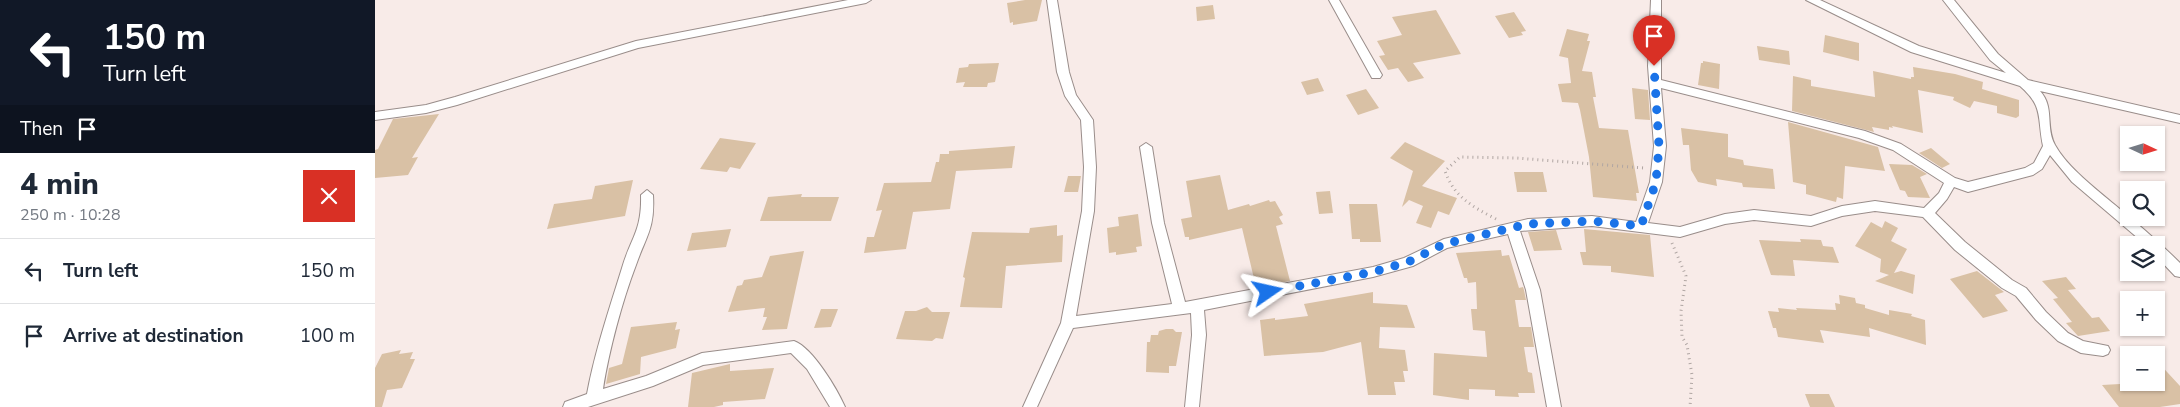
<!DOCTYPE html>
<meta charset="utf-8">
<style>
body{margin:0;font-family:"Nunito Sans",sans-serif;background:#f6f6f7;color:#1f2937;height:100vh;display:flex;flex-direction:column;font-size:19px;white-space:nowrap}
*{box-sizing:border-box;margin:0}
p{font-size:16px;color:#747a83}
.icon{flex:none;width:28px;height:28px;fill:none;stroke:currentColor;stroke-width:2;stroke-linecap:round;stroke-linejoin:round}
.map{position:relative;flex:1;overflow:hidden}
.sheet{display:flex;flex-direction:column;background:#fff;width:375px}
.sheet>*{flex:none}
.top-card{background:#111827;color:#fff;overflow:hidden}
.needle{width:32px;rotate:94deg}
.buttons{position:absolute;left:1745px;top:126px;display:grid;gap:10px}
.buttons a{display:grid;place-items:center;width:45px;height:45px;border-radius:0px;background:#fff;box-shadow:0 1px 4px #0004;font-size:25px}
.pin{position:absolute;display:grid;place-items:center;width:42px;height:42px;color:#fff;margin:-51px -21px;border-radius:50% 50% 50% 0;rotate:-45deg;box-shadow:0 0 5px #0007}
.pin .icon{rotate:45deg}
.me{position:absolute;width:55px;margin:-28px;rotate:79deg;stroke-linejoin:round;filter:drop-shadow(0 0 4px #0008)}
.turn{display:flex;align-items:center;gap:18px;height:105px;padding:0 20px;font-size:22px}
.turn .icon{width:65px;height:65px;stroke-width:2.5}
.turn b{display:block;font-size:35px;line-height:42px}
.then{display:flex;align-items:center;height:48px;padding:0 20px;background:#0003;gap:10px;font-size:19px}
.round{display:grid;place-items:center;flex:none;width:52px;height:52px;border-radius:0px;background:#f6f6f7}
.summary{display:flex;align-items:center;justify-content:space-between;height:85px;padding:0 20px}
h1{font-size:30px;font-weight:800;line-height:38px}
ul{padding:0;list-style:none}
li{display:flex;align-items:center;gap:15px;height:65px;padding:0 20px;border-top:1px solid #e0e1e3}
li div{flex:1}
li b{display:block;font-size:19px}
li em{font-style:normal}
main{display:flex;flex:1;min-height:0}
.map>svg:first-child{display:block}
.building{fill:#d9c1a5}
.lines{fill:none;stroke-linecap:round;stroke-linejoin:round}
.street-casing{stroke:#998d8a;stroke-width:2}
.path{stroke:#b0a6a3;stroke-width:3;stroke-dasharray:1 4;stroke-linecap:butt}
.street{fill:#fff;fill-rule:evenodd}
.route{stroke:#1a73e8;stroke-width:9;stroke-dasharray:0 16.2}
</style>
<main>
<section class="sheet">
<div class="top-card">
<div class="turn"><svg class="icon" aria-label="left" viewBox="0 0 24 24"><path d="M17 20v-9H6M10 6l-5 5 5 5"/></svg><div><b>150 m</b>Turn left</div></div>
<div class="then">Then<svg class="icon" aria-label="arrive" viewBox="0 0 24 24"><path d="M6 21V4h12l-3 4 3 4H6"/></svg></div>
</div>
<div class="summary"><div><h1>4 min</h1><p>250 m · 10:28</p></div><a class="round" style="background:#d93025;color:#fff"><svg class="icon" aria-label="close" viewBox="0 0 24 24"><path d="M6 6l12 12M18 6L6 18"/></svg></a></div>
<ul>
<li><svg class="icon" aria-label="left" viewBox="0 0 24 24"><path d="M17 20v-9H6M10 6l-5 5 5 5"/></svg><div><b>Turn left</b></div><em>150 m</em></li>
<li><svg class="icon" aria-label="arrive" viewBox="0 0 24 24"><path d="M6 21V4h12l-3 4 3 4H6"/></svg><div><b>Arrive at destination</b></div><em>100 m</em></li>
</ul>
</section>
<div class="map">
<svg width="1805" height="407" viewBox="0 0 1805 407">
<rect width="100%" height="100%" fill="#f8ebe8"/>
<path class="building" d="M650,0h17l-5,21 -24,4v-3l-3,1 -3,-20z
M838,5l2,14 -18,2 -1,-14z
M1061,10l25,44 -48,9 11,15 -16,4 -10,-14 -10,2 -9,-14 6,-1 -8,-14 25,-6 -10,-18z
M1139,12l12,19 -5,1 2,3 -14,3 -14,-22z
M1192,29l22,5 -2,7h3l-8,30 10,1 4,25h-3l6,31 29,2 11,63h-3l1,8 -44,-4 -4,-40 -9,-47 -2,-7 -16,-1 -4,-18 13,-1 -3,-25 -9,-2z
M1450,35l34,8v18l-36,-9z
M1382,46l32,5 1,14 -31,-5z
M1328,61l17,3 -1,25 -21,-4 3,-22h2z
M624,63l-4,19 -7,1 -1,4h-24l2,-5 -9,1 3,-15 9,-1 1,-3z
M1538,67l42,7 28,8 -1,7 37,11v16l-3,2 -19,-5v-7l-23,-5 -4,7 -17,-8 1,-3 -36,-7 5,43 -31,-7 1,2 -4,-1v3l-17,-3 2,5 -82,-21 1,-35 18,4v6l64,11 -2,-26 38,8v-2h3z
M943,78l6,13 -17,4 -6,-13z
M1257,88l16,2 2,30 -15,-1z
M991,89l13,19 -21,7 -12,-20z
M64,114l-27,44 6,-1 -10,18 -33,3v-28l3,-1 15,-30z
M1413,122l90,25 7,24 -40,-5 -2,33 -6,-2 -1,5 -30,-8v-9l-13,-3z
M1306,128l47,6v23l15,3 1,5 29,4 2,20 -32,-2 -1,-4 -26,-4 1,7 -19,-4 -7,-12 -2,-25h-6z
M345,138l36,5 -16,26 -10,-2 -3,5 -27,-3z
M1030,142l40,19 -23,25 35,12 -8,17 -11,-4 -7,17 -15,-5 7,-17 -14,-6 -7,7 11,-36 -23,-13z
M640,146l-3,22 -56,3 -6,38 -37,3 -7,37 -42,4 3,-16h7l8,-27 -6,1 8,-28 47,-1 5,-20h3l1,-8h9v-3z
M1556,148l19,16 -8,4 -23,-15z
M1514,164l23,1 15,9 -7,3 10,21 -22,-1 -3,-6 -5,-1z
M1139,172h29l4,20h-30z
M845,175l8,35 21,-6 1,2 19,-6 1,2 5,-1 8,14 -4,2 4,7 -7,2 14,55 -34,6 -14,-59 -53,12v-3h-4l-4,-18 11,-2 -6,-36z
M693,176h13l-3,16h-14z
M258,180l-8,36 -78,13 7,-25 38,-5 3,-13z
M955,191l3,22 -14,1 -3,-22z
M427,194l-1,3h38l-8,24h-71l8,-24z
M974,204h28l4,38h-21v-3h-8z
M763,214l4,32 -6,1 1,5 -21,3v-3l-7,1 -2,-25 12,-2 -1,-9z
M1510,221l13,7 -7,13 16,8 -13,24 7,-2 14,4 -2,19 -38,-13 14,-6 -9,-3 1,-13 -26,-13 16,-24 11,6z
M682,225v11l6,-1 -1,27 -56,4 -4,42 -42,-1 5,-29 -2,-1 9,-45 57,1 1,-5z
M356,229l-5,18 -39,4 5,-18z
M1209,229l66,6 4,42 -43,-5v-6l-28,-1 -3,-13h6z
M1181,230l6,20 -28,1 -6,-19z
M1425,239l21,1 2,6 10,1 6,16 -46,-3 2,16 -24,-1 -12,-35 42,2z
M1126,250l1,6 7,-1 10,33 4,-1 1,3 2,10h-11l4,27h12l3,20h-10l4,25 4,1 3,20h-17l1,4 -24,-1v-6l-26,-1v11l-36,-5 1,-42 53,4 -2,-26 -12,-1 -2,-21h6l-1,-27 -8,1 -1,-5h-3l-8,-25z
M429,251l-17,78 -25,1 5,-13h-4l2,-9 -37,4 9,-26 5,-1 2,-5 18,-3 8,-21z
M1602,271l27,21 -9,3 13,16 -25,7 -33,-39z
M1691,277l10,12 -8,1 24,28 7,-1 11,14 -32,5 -12,-13 6,-1 -19,-23 5,-1 -16,-17z
M998,292v11l34,2 8,23 -35,-1 -1,21 26,2 3,21h-5l2,11h-11l2,13h-28l-7,-53 -38,10 -59,4 -4,-36 15,-2v2l33,-4 -4,-12z
M1464,295l16,3 1,5 9,2v3l24,7v-5l23,4 -1,2 14,4 1,25 -57,-17 1,9 -50,-7 4,13 -46,-6 -2,-9h-3l-5,-17 11,1 -1,-4 19,2 -1,-2 40,2 -1,-7 5,1z
M552,307l5,5h18l-7,27 -7,-1 -4,3 -36,-2 9,-28h11z
M446,309h17l-7,18 -17,1z
M302,322l-2,8 5,-1 -4,19 -35,9 -1,17 -34,10 3,-16 13,-4 9,-37z
M791,329h7l3,3h6l-6,34h-7v7l-23,-1 1,-30h3l1,-7h7l1,-4z
M26,350l-2,4 14,-2 -3,7h5l-13,29 -15,2 -5,17h-7v-39l7,-14z
M1781,360l24,26v18l-20,3h-41l-17,-22 54,-3z
M355,364v7l44,-3 -9,31 -42,3v3l-9,2h-26l4,-34z
M1430,394h24l6,13h-25z"/>
<g class="lines">
<defs>
<path id="street" d="M473,0h23l-5,3 -228,45 -181,57 -31,8 -51,7v-8l51,-7 29,-8 181,-56z
M672,0h10l12,72 7,23 17,25 3,47 -2,44 -18,105 96,-12 -20,-81 -12,-76 6,-4 6,4 12,76 21,79 188,-35 31,-9 40,-19 84,-20 64,-3 44,6 14,-40 4,-36 -6,-80 3,-66h10v80l204,51 36,13 54,34 13,4 57,-14 9,-5 9,-17c-6,-29 1,-39 -23,-60l-109,-34 -105,-52h14l99,46 87,27 -16,-13 -47,-60h11l44,54 30,26 152,35v8l-140,-32c15,16 5,36 15,54 12,22 41,44 60,60 22,18 44,37 65,58v14l-5,-1 -19,-20v-11h-10l-74,-63 -22,-27 -8,14 -9,6 -65,17 -14,-5 -7,12 -12,14 30,29 47,38 14,8 20,24 22,21 15,8 25,5 2,4 -2,4 -5,2 -22,-3 -23,-12 -22,-21 -20,-24 -14,-8 -47,-38 -32,-33 -48,-6 -33,5 -31,10 -57,-6 -29,4 -45,13 -88,-11 -72,5 20,59 21,117h-14l-21,-117 -18,-56 -61,14 -34,18 -40,11 -169,33 2,25 -7,72h-14l7,-72 -1,-22 -118,15 -36,79h-14l38,-84 21,-112 2,-44 -3,-47 -16,-24 -8,-24zM1286,88l198,50 34,12 51,33 -5,10 -15,15 -49,-7 -33,5 -31,10 -57,-6 -29,4 -45,13 -32,-4 14,-41 4,-36z
M954,0h10l43,75 -2,3h-8z
M272,190l6,5c2,34 -7,41 -17,70 -14,37 -27,85 -33,124l43,-13 56,-23 92,-12c19,7 43,48 51,66h-15l-23,-38 -16,-16 -88,12 -50,21 -65,21h-25l2,-5 22,-8c8,-43 22,-84 35,-126 9,-31 20,-37 19,-73z"/>
</defs>
<use href="#street" class="street-casing"/>
<path class="path" d="M1121,219c-23,-12 -42,-22 -51,-48l15,-14 56,1 128,10
M1297,243l14,33 -5,35 1,26 5,8 5,30 -2,32"/>
<use href="#street" class="street"/>
</g>
<g class="lines">
<path class="route" d="M893,292l105,-20 35,-10 36,-18 84,-20 64,-3 49,5 15,-44 3,-36 -5,-80"/>
</g>
</svg>
<div class="buttons">
<a><svg class="needle" viewBox="-14 -14 28 28"><path d="M0-13l5 13h-10z" fill="#e53935"/><path d="M0 13l5-13h-10z" fill="#747a83"/></svg></a>
<a><svg class="icon" aria-label="search" viewBox="0 0 24 24"><circle cx="10" cy="10" r="6"/><path d="M15 15l6 6"/></svg></a>
<a><svg class="icon" aria-label="layers" viewBox="0 0 24 24"><path d="M12 4l9 5-9 5-9-5zM3 14l9 5 9-5"/></svg></a>
<a>+</a>
<a>−</a>
</div>
<div class="pin" style="left:1279px;top:66px;background:#d93025"><svg class="icon" aria-label="arrive" viewBox="0 0 24 24"><path d="M6 21V4h12l-3 4 3 4H6"/></svg></div>
<svg class="me" style="left:893px;top:292px" viewBox="-20 -20 40 40"><path d="M0-17L14 15 0 8-14 15z" fill="#1a73e8" stroke="#fff" stroke-width="4"/></svg>
</div>
</main>
